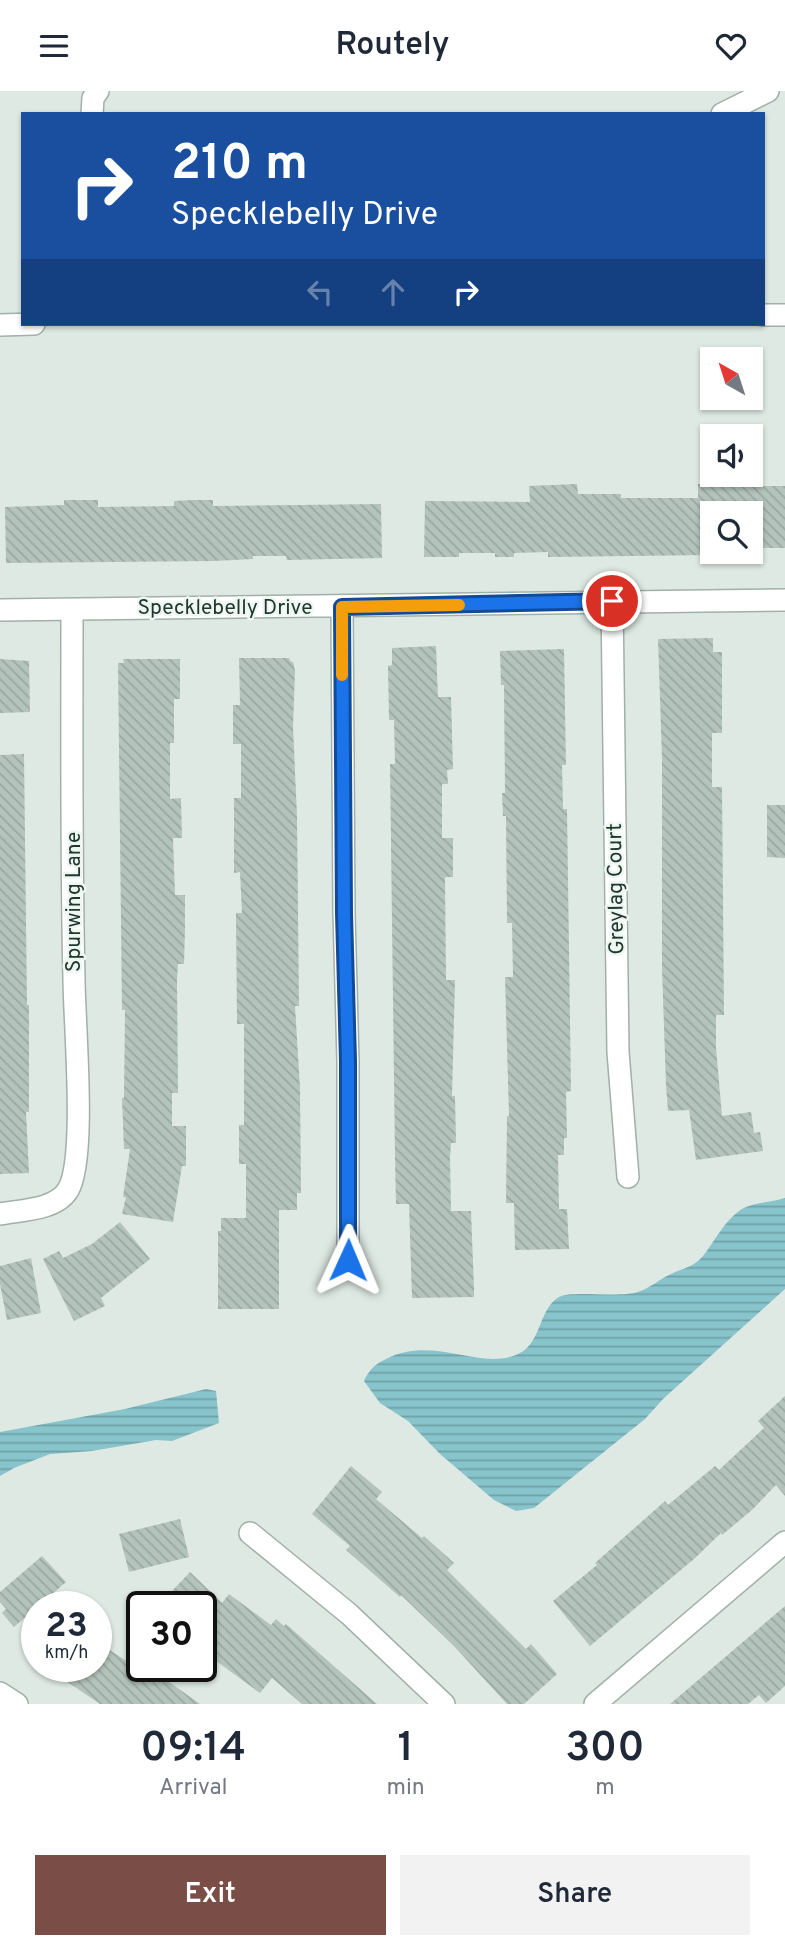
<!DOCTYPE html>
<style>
body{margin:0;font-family:Overpass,sans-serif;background:#f2f2f3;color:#1f2937;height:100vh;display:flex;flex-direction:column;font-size:26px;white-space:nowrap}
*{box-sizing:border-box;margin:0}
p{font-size:23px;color:#747a83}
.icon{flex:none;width:38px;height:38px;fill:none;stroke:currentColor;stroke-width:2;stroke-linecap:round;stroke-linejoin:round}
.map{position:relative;height:1613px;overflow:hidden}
.panel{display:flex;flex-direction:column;background:#fff;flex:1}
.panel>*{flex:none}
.banner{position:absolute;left:21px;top:21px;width:744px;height:214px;border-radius:0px;box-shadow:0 2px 5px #0004;background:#1a4fa0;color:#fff;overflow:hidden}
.needle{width:46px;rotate:321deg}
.fabs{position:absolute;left:700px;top:256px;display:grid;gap:14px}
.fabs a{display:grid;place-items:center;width:63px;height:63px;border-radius:0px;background:#fff;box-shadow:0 2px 5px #0004;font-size:35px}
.speed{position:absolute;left:21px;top:1500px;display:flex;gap:14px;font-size:35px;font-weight:700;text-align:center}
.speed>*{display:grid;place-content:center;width:91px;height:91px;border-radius:50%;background:#fff;box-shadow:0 2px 5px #0004;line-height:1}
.speed small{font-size:18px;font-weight:400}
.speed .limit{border:4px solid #111;border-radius:10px;background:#fff;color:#111}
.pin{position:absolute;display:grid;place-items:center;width:60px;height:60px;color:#fff;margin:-30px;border:4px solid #fff;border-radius:50%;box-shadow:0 2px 7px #0007}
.me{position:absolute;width:77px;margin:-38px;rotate:1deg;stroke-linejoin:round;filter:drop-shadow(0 0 5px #0008)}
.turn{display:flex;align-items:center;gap:24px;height:147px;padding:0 35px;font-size:32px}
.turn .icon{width:91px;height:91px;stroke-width:2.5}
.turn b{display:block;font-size:49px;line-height:60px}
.lanes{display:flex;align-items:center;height:66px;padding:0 35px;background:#0003;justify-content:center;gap:35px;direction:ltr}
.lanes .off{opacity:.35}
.eta{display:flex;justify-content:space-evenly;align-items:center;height:119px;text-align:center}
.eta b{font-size:42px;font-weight:600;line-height:49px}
.button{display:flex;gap:14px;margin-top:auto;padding:14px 35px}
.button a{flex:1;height:80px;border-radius:0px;background:#7a4d47;color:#fff;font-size:28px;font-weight:600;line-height:80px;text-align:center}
.button a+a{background:#f2f2f3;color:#1f2937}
header{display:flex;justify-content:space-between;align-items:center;height:91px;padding:0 35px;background:#fff;font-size:32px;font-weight:600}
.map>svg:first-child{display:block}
.water{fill:url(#water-rules)}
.building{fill:url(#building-back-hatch)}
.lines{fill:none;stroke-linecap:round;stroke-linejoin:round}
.minor-casing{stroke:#a1b0aa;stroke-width:24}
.minor{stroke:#fff;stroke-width:21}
.route-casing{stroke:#114b97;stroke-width:18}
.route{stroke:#1a73e8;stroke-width:12}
.slow{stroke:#f59e0b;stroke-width:12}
.labels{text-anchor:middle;stroke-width:5;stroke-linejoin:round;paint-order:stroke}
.street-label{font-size:21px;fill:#203730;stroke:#eef6f2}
</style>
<header><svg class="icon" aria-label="menu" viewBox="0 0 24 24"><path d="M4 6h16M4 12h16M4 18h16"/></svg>Routely<svg class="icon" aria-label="heart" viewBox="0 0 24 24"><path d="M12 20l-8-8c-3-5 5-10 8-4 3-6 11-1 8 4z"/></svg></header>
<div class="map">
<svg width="785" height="1613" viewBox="0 0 785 1613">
<defs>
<pattern id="water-rules" width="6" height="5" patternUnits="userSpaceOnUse" patternTransform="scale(1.75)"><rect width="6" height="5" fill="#88c4cc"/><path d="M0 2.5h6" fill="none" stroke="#6fa0a6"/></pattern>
<pattern id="building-back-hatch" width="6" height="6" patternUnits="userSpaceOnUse" patternTransform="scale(1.75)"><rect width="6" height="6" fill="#b4c3bc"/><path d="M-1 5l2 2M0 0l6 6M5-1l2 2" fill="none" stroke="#9aa8a2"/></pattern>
</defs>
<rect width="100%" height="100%" fill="#dee9e3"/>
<path class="water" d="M785,1107v91l-121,109 -19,21 -111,89 -18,3 -22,-11 -54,-46 -32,-33 -28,-18 -16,-22c5,-11 11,-17 22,-22 47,-24 91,11 130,-4 26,-10 22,-46 43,-58 12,-7 59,1 79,-5 12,-4 22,-13 33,-18 12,-6 22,-6 32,-18 12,-15 20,-33 36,-45 12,-9 32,-8 46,-13z
M206,1298l10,2 3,32 -47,18 -16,-1 -64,11 -42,3 -36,14 -14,8v-44l125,-23z"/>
<path class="building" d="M746,392v3h39v62h-31v-35h-42v42l-164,2v-5l-34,1v4h-19v-4h-36v4h-35l1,-56 105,1 -1,-16 48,-2 1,10h43v4h77v-14z
M64,409h34v7l76,-1v-5l19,-1h20v6l168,-2 1,54 -95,2 -1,-4h-33v3l-39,2 -208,2 -1,-56 59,-2z
M713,547v14h9v81h-10v54h10l2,228h-8v33l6,68 29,-4 3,21 6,-1 3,19 -67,9 -7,-50 -21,1 -2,-26 -4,-117v-210l-4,-119z
M436,555l2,51h13l2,72 -6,1 1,14h-6v54h11v39h-8l1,103h9l-3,116h3l1,47h-5l-1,14 1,54h20l3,78v8l-62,1 -3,-94h-13l-1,-47 -5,-393h5l-1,-44h-5l-1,-54 4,-1v-17z
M564,558l2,116h-4l1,44h4l4,282 -5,1 1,46h-3v17h-6l1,54h8l2,40 -54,1 -1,-47h-8l1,-87h2l-4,-139h8l-1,-54h-5l-1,-107h-3l-1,-23h3l-1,-108h-3l-1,-34z
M239,567h50l1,3 3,1 2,9 -2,56 4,89 2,190h-4l5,82 1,105h-4v17h-18v99h-61v-78h3v-13h25v-54h-7v-39h5v-101h-7l-1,-111h6l-2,-41 -6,1v-75h7v-54h-8v-39h7z
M0,568l29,2 1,51 -30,1z
M123,568h57v40h-6v44h-4v56l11,-1 1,40h-9l2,57h10v35l-1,34h-6l-1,15 1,114h-6v33h14v40h-4l-9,56 -51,-8 4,-17h-3l7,-48h-6l-2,-51h2l1,-88h-3l-4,-347h6z
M24,663l3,251h2v107h-3l3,61 -29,1v-419z
M767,714h18v53l-18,-1z
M120,1131l30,37 -49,39 4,8 -31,15 -31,-62 16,-8 4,7 29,-14z
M31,1167l10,55 -34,7 -7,-36v-18z
M785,1305v100l-9,-11 -24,25 -30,25 -1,-2 -27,26 -104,87 -37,-45 44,-36 -2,-2 70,-62 3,4 47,-39 4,4 45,-42 -6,-7z
M351,1375l31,26 -6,7 46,39 2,-2 30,27 -7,7 79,79 5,-5 26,30 -33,30h-17l-53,-58 -53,-51 -1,2 -54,-47 4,-4 -38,-32z
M180,1428l9,38 -60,15 -10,-38z
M42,1465l24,26 -52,45 -12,-14 4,-4 -6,-7v-10z
M190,1481l32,31 7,-9 42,31 5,-6 8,7 2,-2 91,80h-75l-30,-26 -12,15 -59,-43v-43h-44z
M785,1515v80l-19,17 -7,-8 -11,9h-78z
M96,1550l38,25h13l53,38h-100l-56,-38h52z"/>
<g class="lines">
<defs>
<path id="minor" d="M92,23l1,-16 5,-7
M722,23l46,-23
M763,224h22
M0,234l34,-1
M612,510l6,451 10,125
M342,515l2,307 4,148v199
M0,519l785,-10
M0,1123c21,-4 56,-4 68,-24 19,-31 6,-169 6,-212 -3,-123 -2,-245 -2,-368
M250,1442l99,81 95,90
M0,1602l17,11
M595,1613l190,-162"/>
</defs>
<use href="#minor" class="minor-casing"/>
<use href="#minor" class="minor"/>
</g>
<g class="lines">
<defs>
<path id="route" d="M348,1169v-199l-4,-148 -2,-306 270,-6"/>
</defs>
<use href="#route" class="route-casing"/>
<use href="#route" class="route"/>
<path class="slow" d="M342,584v-68l117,-2"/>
</g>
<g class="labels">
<g class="street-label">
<text x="225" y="523">Specklebelly Drive</text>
<text transform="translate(615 798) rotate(-91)" y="7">Greylag Court</text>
<text transform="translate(73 811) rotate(-90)" y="7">Spurwing Lane</text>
</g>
</g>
</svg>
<div class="fabs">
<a><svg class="needle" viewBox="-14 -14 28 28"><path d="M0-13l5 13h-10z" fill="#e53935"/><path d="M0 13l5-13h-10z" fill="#747a83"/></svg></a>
<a><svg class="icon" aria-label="sound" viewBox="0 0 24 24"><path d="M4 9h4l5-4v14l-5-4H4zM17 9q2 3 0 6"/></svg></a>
<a><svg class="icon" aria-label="search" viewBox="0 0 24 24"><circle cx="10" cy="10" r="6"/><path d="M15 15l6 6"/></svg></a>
</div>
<div class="speed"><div>23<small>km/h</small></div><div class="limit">30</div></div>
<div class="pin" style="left:612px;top:510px;background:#d93025"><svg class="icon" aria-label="arrive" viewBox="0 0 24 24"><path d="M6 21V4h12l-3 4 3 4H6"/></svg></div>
<svg class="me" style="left:348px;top:1169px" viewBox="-20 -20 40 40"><path d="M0-17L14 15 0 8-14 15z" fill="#1a73e8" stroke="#fff" stroke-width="4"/></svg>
<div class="banner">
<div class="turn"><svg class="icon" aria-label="right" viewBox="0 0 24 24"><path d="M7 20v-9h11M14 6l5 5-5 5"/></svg><div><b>210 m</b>Specklebelly Drive</div></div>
<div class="lanes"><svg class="icon off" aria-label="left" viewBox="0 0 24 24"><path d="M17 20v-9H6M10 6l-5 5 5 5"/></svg><svg class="icon off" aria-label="ahead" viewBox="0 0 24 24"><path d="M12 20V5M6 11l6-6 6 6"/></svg><svg class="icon" aria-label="right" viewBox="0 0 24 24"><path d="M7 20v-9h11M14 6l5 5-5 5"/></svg></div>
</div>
</div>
<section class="panel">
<div class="eta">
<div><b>09:14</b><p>Arrival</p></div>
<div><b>1</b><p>min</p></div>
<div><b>300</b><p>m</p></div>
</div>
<div class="button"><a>Exit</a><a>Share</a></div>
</section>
